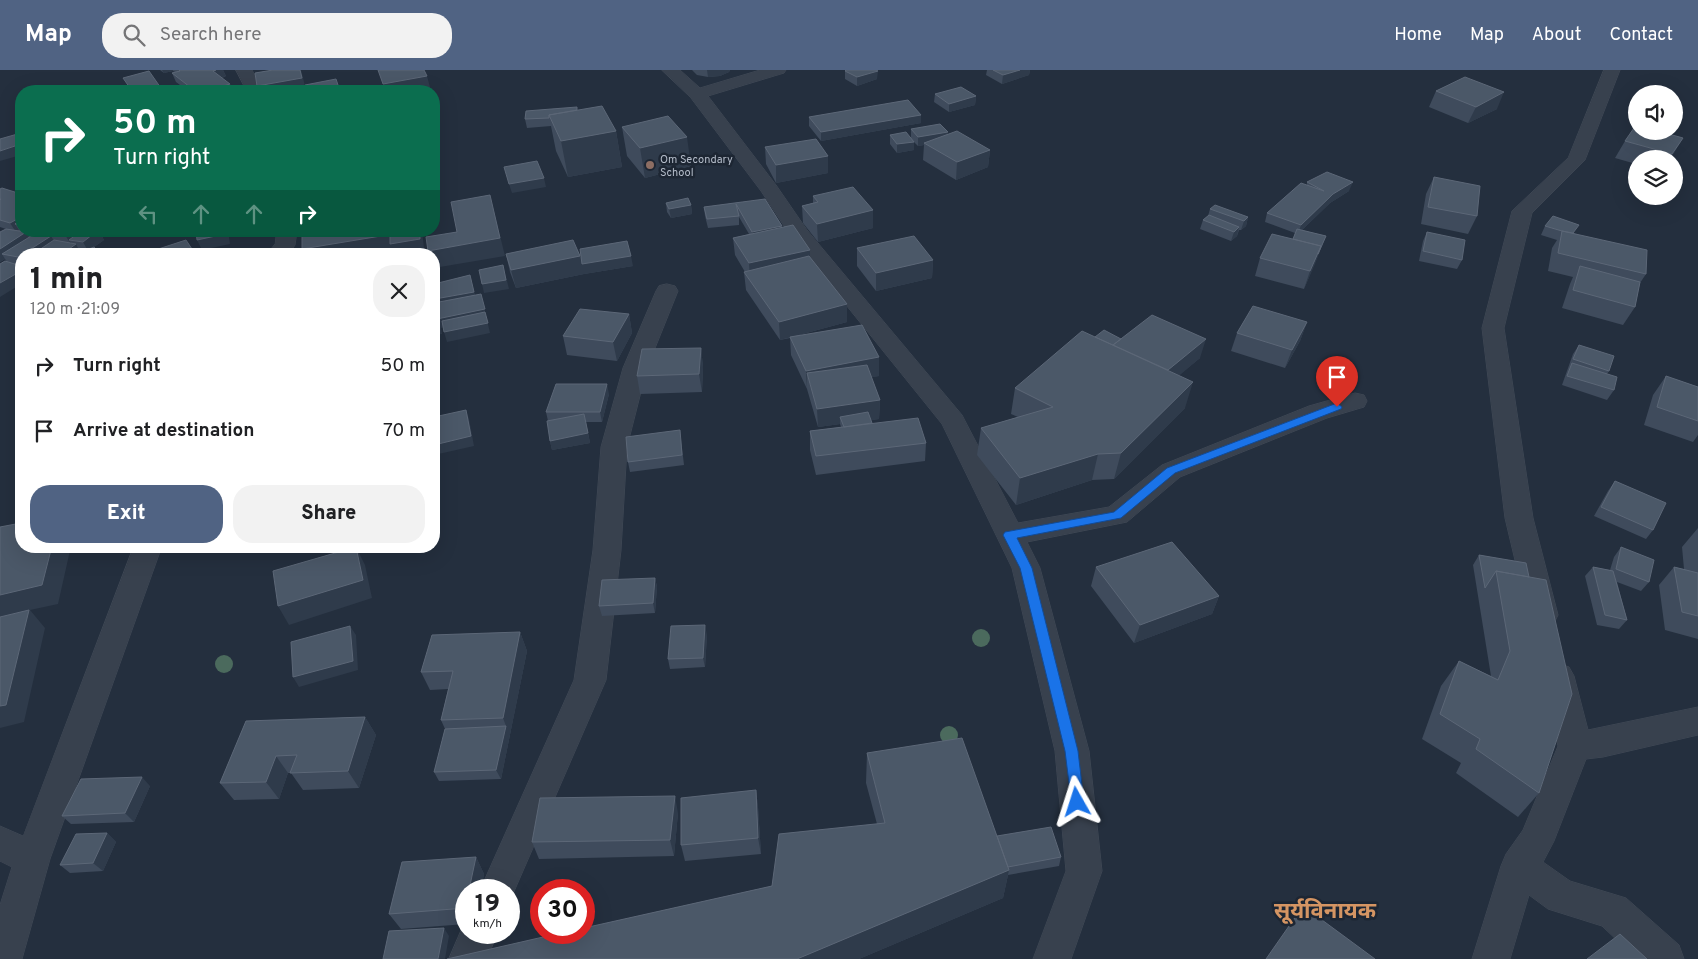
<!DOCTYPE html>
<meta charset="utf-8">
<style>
body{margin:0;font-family:Overpass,"Noto Sans Devanagari",sans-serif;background:#f2f2f2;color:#202124;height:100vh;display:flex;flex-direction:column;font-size:19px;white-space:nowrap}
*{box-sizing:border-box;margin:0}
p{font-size:16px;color:#757577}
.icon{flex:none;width:28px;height:28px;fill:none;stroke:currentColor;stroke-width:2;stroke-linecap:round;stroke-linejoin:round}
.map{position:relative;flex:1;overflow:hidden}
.details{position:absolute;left:15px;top:178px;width:425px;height:305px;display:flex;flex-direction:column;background:#fff;border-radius:20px;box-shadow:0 5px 20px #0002}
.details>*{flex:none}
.top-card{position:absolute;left:15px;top:15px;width:425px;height:152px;border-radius:20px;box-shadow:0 5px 20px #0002;background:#0b6e4f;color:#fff;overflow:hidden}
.controls{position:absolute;left:1628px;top:15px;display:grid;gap:10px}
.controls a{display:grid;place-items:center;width:55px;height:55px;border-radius:50%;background:#fff;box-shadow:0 5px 20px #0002;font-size:25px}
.speed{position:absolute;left:455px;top:809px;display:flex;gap:10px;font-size:25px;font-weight:700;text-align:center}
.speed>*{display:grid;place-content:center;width:65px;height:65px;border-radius:50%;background:#fff;box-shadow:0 5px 20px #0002;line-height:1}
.speed small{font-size:12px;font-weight:400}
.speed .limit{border:8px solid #d22;background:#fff;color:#111}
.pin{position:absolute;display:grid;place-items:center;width:42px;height:42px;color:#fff;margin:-51px -21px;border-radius:50% 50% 50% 0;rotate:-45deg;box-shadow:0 0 5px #0007}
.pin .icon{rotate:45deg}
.me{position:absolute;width:55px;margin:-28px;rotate:354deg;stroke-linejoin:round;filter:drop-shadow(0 0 4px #0008)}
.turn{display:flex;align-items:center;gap:18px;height:105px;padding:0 15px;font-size:22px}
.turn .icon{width:65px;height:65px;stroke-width:2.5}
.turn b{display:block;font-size:35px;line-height:42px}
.lanes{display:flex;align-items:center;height:48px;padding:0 15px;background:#0003;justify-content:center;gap:25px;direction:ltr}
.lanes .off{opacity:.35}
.round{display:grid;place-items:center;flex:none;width:52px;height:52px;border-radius:20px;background:#f2f2f2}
.summary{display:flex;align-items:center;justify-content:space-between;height:85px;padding:0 15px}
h1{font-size:30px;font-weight:800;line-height:38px}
.primary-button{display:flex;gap:10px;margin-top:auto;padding:10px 15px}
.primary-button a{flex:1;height:58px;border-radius:20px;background:#506383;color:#fff;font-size:20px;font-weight:800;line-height:58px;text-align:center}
.primary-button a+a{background:#f2f2f2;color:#202124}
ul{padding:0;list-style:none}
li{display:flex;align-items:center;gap:15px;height:65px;padding:0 15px}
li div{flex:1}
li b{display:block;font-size:19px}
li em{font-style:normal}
header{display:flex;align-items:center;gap:30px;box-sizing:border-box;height:70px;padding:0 25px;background:#506383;color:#fff}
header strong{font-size:24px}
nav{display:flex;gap:28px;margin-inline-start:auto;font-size:18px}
.search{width:350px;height:45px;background:#f2f2f2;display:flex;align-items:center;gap:12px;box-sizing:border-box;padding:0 18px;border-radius:20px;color:#757577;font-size:19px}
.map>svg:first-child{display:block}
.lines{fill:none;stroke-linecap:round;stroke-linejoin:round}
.minor-casing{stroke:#414a57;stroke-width:1}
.minor{fill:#38414e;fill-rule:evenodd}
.tree{fill:#4b6a5d}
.wall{fill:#3f4b5c}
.shaded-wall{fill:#2f3b4b}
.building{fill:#4b5868;stroke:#5c6777}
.route{fill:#1a73e8;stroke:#114b97}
.education-dot{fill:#8d6e63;stroke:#1d2633;stroke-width:2}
.labels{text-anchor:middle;stroke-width:5;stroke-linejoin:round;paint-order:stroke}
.far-poi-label{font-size:11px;fill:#b4bcc9;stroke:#1d2633;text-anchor:start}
.near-district-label{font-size:22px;font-weight:bold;fill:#d59563;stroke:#1d2633}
</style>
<header>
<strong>Map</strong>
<div class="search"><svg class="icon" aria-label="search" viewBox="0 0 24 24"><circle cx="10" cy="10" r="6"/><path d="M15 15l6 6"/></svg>Search here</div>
<nav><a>Home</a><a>Map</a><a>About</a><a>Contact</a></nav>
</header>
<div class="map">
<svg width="1698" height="889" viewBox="0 0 1698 889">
<rect width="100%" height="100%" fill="#242f3e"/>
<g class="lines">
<defs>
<path id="minor" d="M236,0h16l11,21h-16z
M662,0h18l20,18 60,-18h26l-2,3 -76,23 68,89 31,45 155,185 56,108 91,-16 53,-42 147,-59 46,-13 9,2 3,6 -3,6 -37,11 -147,59 -53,45 -100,20 13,26 49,183 13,120 -31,88h-38l33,-88 -11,-120 -43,-183 -70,-144 -150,-186 -31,-47 -70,-93z
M1604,0h16l-35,90 -53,53 -28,115 29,190 25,97 -4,8 -11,4 -11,-4 -4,-8 -23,-97 -23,-190 30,-117 56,-53z
M277,161h20l-2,14 -6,9h-22l8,-10z
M667,214l8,2 3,5 -31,77 -20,79 -6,103 -15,130 -97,223v-13h-29l94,-210 19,-130 8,-103 22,-79 33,-77 3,-5z
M134,476h28l-112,313 -28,100h-22v-54l12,-38 -12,-6v-35l23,10z
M1558,593l11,4 5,9 14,54 110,-23v28l-95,22 -17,2 -32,82 -11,21 27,19 56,17 53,47 5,14h-47l-35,-33 -54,-17 -19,-14 -19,64h-38l29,-93 5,-12 17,-24 35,-84 -16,-70 5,-9z
M466,849v13h32l-11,27h-38z"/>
</defs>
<use href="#minor" class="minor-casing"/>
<use href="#minor" class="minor"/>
</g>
<g class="tree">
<circle cx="981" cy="568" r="9"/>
<circle cx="224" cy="594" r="9"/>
<circle cx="949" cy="665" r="9"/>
</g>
<path class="wall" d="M160,0h63l3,6 -4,2 8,6 3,7h-45l-12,-9 -4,-9 3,-1 -2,-1 -9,2z
M692,0h38l-1,2 -9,4 -12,1 -11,-2z
M987,0h43l-1,5 -27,9 -16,-9z
M845,1l32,8 -20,7 -12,-7z
M1436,21l61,18 -29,14 -39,-16z
M935,24l41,2 -1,9 -26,7 -15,-10z
M577,40l39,21 6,36 -54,10 -12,-26 -5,-25 -24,2 -2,-9z
M921,45v8l-100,18 -12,-15v-9z
M622,57l69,39 -46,12 -18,-22z
M911,59l37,5 42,16 -2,17 -32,13 -33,-20 1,-15 -6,1 -5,-5 1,1v8l-17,3 -7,-9v-9l21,3z
M1683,68l-13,21h-34v5l-21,-6 10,-17z
M765,77l63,9v17l-52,10 -10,-19z
M21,86v11l-5,-9z
M1434,107l43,39 -9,18 -47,-10 5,-30z
M1307,112l42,9 -19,12 -28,27 24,6 -22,53 -49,-13 5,-18 33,-19 2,-6 -30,-11 2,-9 40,-28z
M0,119l21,5v37h78l5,9 -10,7 7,7h-80v12l-14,-4 -2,-3 -5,3 6,-33 -6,-2z
M813,126l60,14v18l-55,14 -15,-19 -1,-17 11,-3z
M765,129l17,27v1l28,30 37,65 -48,13 80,41 -8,1 9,23 -1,19 -8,1 1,3 54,20 -1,18 -109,14 -6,-25v-19l31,-4 -1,-3 -22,3 -11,-38 -16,-34 -1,-17 -10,2 -34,-50 -2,-18h1l-10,-17 -2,-17 16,-4 -10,-17v8l-31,3 -3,-12 -1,-9z
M666,133l25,2 1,9 -21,4 -4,-6z
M1210,139l38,8 -2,9 -5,4h-2l-2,6 -6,5 -31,-12 3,-9 5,-4z
M1545,156l29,7 72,41 -6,9 -5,24 -12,18 -61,-17 8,-24 3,-7 -25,-6 4,-23 5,-8 -16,-5z
M1427,162l35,28 -5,9 -38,-8 4,-20z
M857,178l76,12 -1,18 -56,13 -19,-25z
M506,184l74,2 2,8 51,2 -49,8 -68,14 -6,-16z
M629,244l3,19 -15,28 -50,-6 -4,-19z
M1307,252l-7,19 -15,27 -54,-17 6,-18z
M1095,267l26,2 79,19 -21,17 6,33 -71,71 -22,1 -76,25 -39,-50 4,-27 37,-11 -7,-3 4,-26z
M1579,275l30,26 -2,3 7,16 -7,10 -45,-15 11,-31z
M701,278l2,19 -1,25 -62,2 -3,-18z
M1666,306l32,11v48l-5,7 -49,-17 9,-30z
M609,324l-7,28h-16l4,21 -38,7 -2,-9 -2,-20 -2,-9z
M681,369l3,26 -54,7 -2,-10z
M1615,411l38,49 -7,9 -52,-23 14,-25z
M1698,458v111l-33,-9 -6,-45 15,-18 10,2 -2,-22z
M1621,477l28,35 -8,9 -24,-9 10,38 -8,9 -22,-4 -12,-49 8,-9 17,3 4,-13z
M1479,485l47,8 13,230 -21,24 -62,-44 5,-10 -39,-24 19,-53 18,-25 32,15 -18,-111z
M1096,497l123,29 -7,18 -78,29 -43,-57z
M655,508l2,9 -2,26 -53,3 -3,-10z
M520,562l7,19 -26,128 -62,2 -5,-9 11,-43 -4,-9 7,-31 -18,1 -9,-18z
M707,565l-2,32 -35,2 -2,-10z
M365,647l11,18 -17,53 -56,2 -12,-17h-3l-9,26 -45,1 -14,-17 26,-62z
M867,683l130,83 64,21 -2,9 -51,9 -5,23 -144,61h-412l325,-73 105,-62 -11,-41z
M150,716l-16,36 -63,2 -9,-8z
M756,720l2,17 3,47 -76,7 -4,-16z
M678,743l-4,43 -135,3 -7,-17z
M107,763l9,9 -13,29 -33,2 -10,-8z
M476,787l8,17 -3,16h-15v34l-65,5 -12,-15z"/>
<path class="shaded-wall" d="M162,0h11v1l-9,2z
M216,0h7l3,6 -9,3 -4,-8z
M301,0l4,16 -28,5h-18l-2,-5z
M707,0h23l-1,2 -9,4 -12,1z
M1020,0h10l-1,5 -27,9 1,-9z
M878,1l-1,8 -20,7v-9z
M427,6l4,15h-46l-2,-7z
M230,14l3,7h-26z
M339,18l2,3h-19z
M1504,22l-7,17 -29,14 8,-16z
M976,26l-1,9 -26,7v-8z
M921,45v8l-100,18v-9z
M616,61l6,36 -54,10 -7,-36z
M948,62l-1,9 -23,2v2l-6,1v-9z
M687,67l4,29 -46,12 -5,-30z
M1683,68l-10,17 -3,4h-1z
M914,72v8l-17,3v-9z
M21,74v11l-21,6v-10z
M990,80l-2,17 -32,13 1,-18z
M828,86v17l-52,10v-18z
M544,108l2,9 -34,6 -3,-9z
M1353,112l-4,9 -19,12 -32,31 3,-9 32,-31z
M490,125l15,61 -71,12v-14h-4l-2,-3 72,-13z
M691,135l1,9 -21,4 -2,-9z
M873,140v18l-55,14 -1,-18z
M21,147v8l-6,-1 4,6 -3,2 -6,-9z
M1248,147l-2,9 -5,4 3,-9z
M782,156v9l-29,6 -1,-9z
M1239,157l-2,9 -6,5 3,-9z
M71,161h20l-22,9 2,3v1l-6,-9z
M97,161h2l5,9 -16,11 -5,-9z
M225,161h3l2,13 -28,6 -5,-10z
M387,161h35l2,17 -35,6h-86l-1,-5z
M26,162l6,10 -30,12 3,5 -5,3v-13z
M51,166l6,10 -13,8h-21z
M1326,166l-11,28 -11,25 6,-18z
M76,174l5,10h-19z
M810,180v17l-60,14 -1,-18z
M21,185v8l-3,-6z
M580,186l2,8 49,-8 2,10 -49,8 -68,14 -5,-18z
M933,190l-1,18 -56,13v-18z
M503,195l6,24 -25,4 -2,-9z
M21,201v13l-21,13v-14z
M470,205l7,27 -39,6 -3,-9z
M481,224l9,39 -43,9 -3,-10 42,-13 -45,9 1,6 -8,1v-10l3,-6z
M847,234v18l-67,18 -1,-18z
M629,244l3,19 -15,28 -4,-19z
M1307,252l-7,19 -15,27 7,-18z
M1206,269l-6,19 -39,33 5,-19z
M701,278l2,19 -1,25 -3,-18z
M879,287v19l-68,12 -4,-15v16l-1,-18z
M1193,312l-8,26 -71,71 7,-26z
M607,314l2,10 -7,28 -2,-10z
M880,330l-1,19 -36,5 -3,-7v7l-22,3 -1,-18z
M466,340l3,9 5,27 -40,9v-10z
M584,344l6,29 -38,7 -2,-9z
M1098,384l-6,26 -76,25 4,-27z
M52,476h19l-13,58 -28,6 15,18 -21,94 -24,6v-133z
M356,477l9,18 7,33 -83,27 -11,-19z
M655,508l2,9 -2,26 -2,-10z
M1219,526l-7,18 -78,29 6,-18z
M705,555l2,10 -2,32 -2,-9z
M350,556l6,9 2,35 -59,17 -6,-10z
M520,562l7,19 -26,128 -5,-9 10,-44 -3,-8z
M365,647l11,18 -17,53 -11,-17z
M276,686l12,17 -9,26 -13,-17z
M142,707l8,9 -16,36 -9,-9z
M756,720l2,17 3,47 -3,-16z
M675,726l3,17 -4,43 -4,-16z
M107,763l9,9 -13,29 -10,-8z
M476,787l8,17 -3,16h-12z
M1009,800l-6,28 -144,61h-62z
M444,858l5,8 -4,23h-7z"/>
<path class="building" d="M179,0h37l-3,1 17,13 -23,7h-12l-23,-18 8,-2z
M273,0h27l2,8 -45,8 -2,-13z
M378,0h46l3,6 -44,8z
M846,0h30l2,1 -21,6 -12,-6z
M993,0h27l-17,5z
M149,1l14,20h-31l-9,-13z
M1465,7l39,15 -28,15 -40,-16z
M336,9l3,9 -17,3h-15l-2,-6z
M961,17l15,9 -27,8 -14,-10z
M908,30l13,15 -100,17 -12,-15z
M602,36l14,25 -55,10 -12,-26z
M577,37v3l-28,5v3l-24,1 1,-8z
M668,46l19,21 -47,11 -18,-21z
M940,54l8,8 -30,5 -7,-8z
M1636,55v6h22l25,7 -11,16 -47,-13z
M957,61l33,19 -33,12 -33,-19z
M906,62l8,10 -17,2 -7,-9z
M21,63v11l-21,7v-12z
M816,69l12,17 -52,9 -11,-18z
M21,86v7l-5,-5z
M537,91l7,17 -35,6 -5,-17z
M1327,102l26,10 -20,12 -32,31 -34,-12 34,-30 23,8 -17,-9z
M1434,107l46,9 -3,30 -49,-9z
M853,117l20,23 -56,14 -15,-18 16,-4 -5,-6z
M2,118l19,6v23l-11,6 -10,-3v-20l1,-1h-1v-10z
M490,125l10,43 -72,13 -2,-14 31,-5 -6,-30z
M688,128l3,7 -22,4 -3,-6z
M765,129l17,27 -30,6 -16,-28 3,12 -32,3 -3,-12z
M1215,135l33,12 -4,4 -34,-12z
M1209,145l30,12 -5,5 -31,-12z
M1553,146l26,9 -6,8 -11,-2 -17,-5z
M21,150v5l-6,-1z
M793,155l17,25 -61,13 -16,-25z
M6,159l20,3 -26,17v-17z
M1297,159l29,7 -8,18 3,-8 -28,-7z
M51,161h20l-6,4z
M81,161h16l-14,11 -14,-2z
M196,161h29v3l-28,6z
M302,161h85v4l-85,14z
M390,161h30v8l-30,5z
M1562,161l85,19 -1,24 -88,-21z
M1427,162l38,8 -3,20 -39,-9z
M36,163l15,3 -28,18h-2v1l-3,2 -16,-3z
M1272,164l49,12 -11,25 -50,-13z
M914,166l19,24 -57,13 -19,-25z
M54,170l22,4 -14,10h-29z
M186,170l8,12 -4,2h-44v-1z
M573,170l7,16 -69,14 -5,-16z
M627,171l4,15 -49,8 -2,-15z
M94,177l7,7h-25z
M809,186l38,48 -68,18 -35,-50z
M5,191l16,5v5l-21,12v-19z
M503,195l3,15 -24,4 -3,-14z
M1580,196l60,16 -5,25 -62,-17z
M470,205l4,17 -39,7 -1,-8v-7z
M481,224l4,15 -48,10 1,5 -4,1v-22z
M1253,236l54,16 -15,28 -55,-17z
M580,239l49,5 -16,28 -50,-6z
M485,242l3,11 -44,9 -2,-11z
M1152,245l54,24 -38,31 -55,-25z
M862,255l17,32 -73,14 -16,-34z
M1104,260l17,9 -8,6 -18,-8z
M1082,261l111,51 -72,71 -23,1 -78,24 -39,-50 72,-21 -38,-19z
M1579,275l35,11 -5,15 -36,-12z
M701,278l-2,26 -62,2 5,-27z
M1572,293l45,14 -3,13 -47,-14z
M867,295l13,35 -63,9 -10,-36z
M1666,306l32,11v34l-41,-14z
M556,314h51l-7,28h-54z
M466,340l5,26 -37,9v-28z
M868,342l4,11 -28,4 -4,-10z
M584,344l4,19 -38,8 -3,-20z
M918,348l8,25 -110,13 -6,-25z
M680,360l2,25 -54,7 -2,-25z
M1615,411l51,22 -13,27 -52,-23z
M21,453v23h31l-10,39 -42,10v-68z
M1172,472l47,54 -79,29 -44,-58z
M356,477l7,33 -85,26 -5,-35z
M1621,477l33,13 -5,22 -33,-13z
M1479,485l47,8 3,14 -33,-6 -11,17z
M1593,497l20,4 14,49 -22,-5z
M1674,497l24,6v43l-16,-4z
M1496,501l50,9 26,114 -33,99 -63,-44 4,-10 -40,-25 19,-53 39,19 12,-29z
M655,508l-2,25 -54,3 3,-26z
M29,540l-23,95 -6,1v-89z
M705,555l-2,33 -35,1 3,-33z
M350,556l3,35 -60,16 -2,-35z
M520,562l-17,86 -62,2 12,-49 -32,1 11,-37z
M365,647l-17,54 -58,2 7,-18 -21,1 -10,26 -46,1 26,-62z
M506,656l-10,44 -62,2 11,-43z
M962,668l47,132 -212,89h-350l118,-27h19v-4l188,-42 7,-52 106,-11 -18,-70z
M142,707l-17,36 -63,3 19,-37z
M756,720l2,48 -77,7v-47z
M675,726l-5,44 -138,2 8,-44z
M1051,757l10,30 -53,10 -11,-31z
M107,763l-14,30 -33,2 16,-31z
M476,787l-7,33h-3v18l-77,6 13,-52z
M1303,836l72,53h-109z
M444,858l-6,31h-55l6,-28z
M1620,864l27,25h-60z"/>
<path class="route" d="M1337,333l5,4 -1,2 -166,64 -54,45 -104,20 15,30 46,183 6,51 -2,5 -5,2 -5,-2 -7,-56 -45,-183 -17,-33 2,-3 109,-20 53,-44z"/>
<circle class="education-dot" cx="650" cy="95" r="5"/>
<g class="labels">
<g class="far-poi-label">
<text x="660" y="93">Om Secondary<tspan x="660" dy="13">School</tspan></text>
</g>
<g class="near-district-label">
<text x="1325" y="848">सूर्यविनायक</text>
</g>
</g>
</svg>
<div class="controls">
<a><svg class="icon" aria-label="sound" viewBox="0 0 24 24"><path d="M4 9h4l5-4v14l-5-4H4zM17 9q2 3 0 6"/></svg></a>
<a><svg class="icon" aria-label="layers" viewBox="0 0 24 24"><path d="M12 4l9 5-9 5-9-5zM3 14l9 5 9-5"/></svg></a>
</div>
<div class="speed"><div>19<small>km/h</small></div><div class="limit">30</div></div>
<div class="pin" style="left:1337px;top:337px;background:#d93025"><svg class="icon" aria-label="arrive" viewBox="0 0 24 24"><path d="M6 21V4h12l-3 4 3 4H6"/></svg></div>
<svg class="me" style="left:1077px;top:732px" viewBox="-20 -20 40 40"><path d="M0-17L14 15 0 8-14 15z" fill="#1a73e8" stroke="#fff" stroke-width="4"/></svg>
<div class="top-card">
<div class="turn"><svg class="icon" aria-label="right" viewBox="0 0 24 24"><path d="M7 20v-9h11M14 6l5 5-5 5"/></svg><div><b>50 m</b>Turn right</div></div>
<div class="lanes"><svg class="icon off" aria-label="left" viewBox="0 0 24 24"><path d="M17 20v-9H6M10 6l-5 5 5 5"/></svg><svg class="icon off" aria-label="ahead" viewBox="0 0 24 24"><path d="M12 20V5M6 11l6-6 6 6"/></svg><svg class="icon off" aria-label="ahead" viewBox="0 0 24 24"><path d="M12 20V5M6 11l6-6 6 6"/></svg><svg class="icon" aria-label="right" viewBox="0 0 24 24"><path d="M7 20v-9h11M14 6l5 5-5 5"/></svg></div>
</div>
<section class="details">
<div class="summary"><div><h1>1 min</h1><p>120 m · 21:09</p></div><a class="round"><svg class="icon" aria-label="close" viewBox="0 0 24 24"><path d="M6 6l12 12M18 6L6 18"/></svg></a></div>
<ul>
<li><svg class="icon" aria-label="right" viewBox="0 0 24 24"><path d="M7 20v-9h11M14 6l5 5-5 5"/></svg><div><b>Turn right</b></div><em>50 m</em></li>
<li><svg class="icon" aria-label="arrive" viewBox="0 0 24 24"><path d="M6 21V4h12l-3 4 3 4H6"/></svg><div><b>Arrive at destination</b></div><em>70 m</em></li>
</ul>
<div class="primary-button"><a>Exit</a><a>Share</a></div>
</section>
</div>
